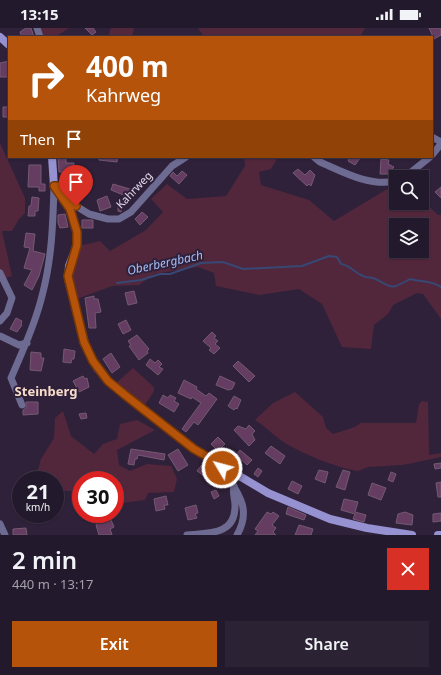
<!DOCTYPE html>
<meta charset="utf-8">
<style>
body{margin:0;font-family:"Noto Sans",sans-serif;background:#2b2234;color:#f1f3f6;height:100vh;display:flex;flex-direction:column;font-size:15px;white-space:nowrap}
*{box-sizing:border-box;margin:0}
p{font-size:13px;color:#a3a0a9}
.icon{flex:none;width:22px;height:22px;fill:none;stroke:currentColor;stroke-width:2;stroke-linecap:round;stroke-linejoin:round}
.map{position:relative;height:507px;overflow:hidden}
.sheet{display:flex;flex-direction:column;background:#23192c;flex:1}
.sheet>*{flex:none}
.hud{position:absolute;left:8px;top:8px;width:425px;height:122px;border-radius:0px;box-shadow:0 1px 3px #0004,0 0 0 1px #403848;background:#b45309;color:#fff;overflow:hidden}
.controls{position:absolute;left:389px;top:142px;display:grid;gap:8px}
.controls a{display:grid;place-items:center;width:40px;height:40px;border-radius:0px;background:#23192c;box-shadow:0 1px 3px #0004,0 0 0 1px #403848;font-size:20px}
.speed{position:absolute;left:12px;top:443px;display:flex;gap:8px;font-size:20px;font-weight:700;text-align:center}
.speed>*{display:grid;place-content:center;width:52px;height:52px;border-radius:50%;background:#23192c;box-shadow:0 1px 3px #0004,0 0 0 1px #403848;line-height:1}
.speed small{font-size:10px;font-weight:400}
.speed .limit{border:6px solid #d22;background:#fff;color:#111}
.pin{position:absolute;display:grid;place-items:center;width:34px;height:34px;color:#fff;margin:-41px -17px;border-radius:50% 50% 50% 0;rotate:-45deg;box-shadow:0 0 4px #0007}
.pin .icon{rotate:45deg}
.me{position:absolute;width:44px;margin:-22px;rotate:307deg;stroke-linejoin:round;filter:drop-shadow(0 0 3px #0008)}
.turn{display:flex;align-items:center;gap:14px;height:84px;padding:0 12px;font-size:18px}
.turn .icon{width:52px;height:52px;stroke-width:2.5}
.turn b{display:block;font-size:28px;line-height:34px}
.then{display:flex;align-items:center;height:38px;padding:0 12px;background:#0003;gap:8px;font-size:15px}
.round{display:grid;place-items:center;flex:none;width:42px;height:42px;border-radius:0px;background:#2b2234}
.summary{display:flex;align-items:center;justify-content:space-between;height:68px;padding:0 12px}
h1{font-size:24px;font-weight:600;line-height:30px}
.button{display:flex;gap:8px;margin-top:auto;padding:8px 12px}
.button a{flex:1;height:46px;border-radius:0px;background:#b45309;color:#fff;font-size:16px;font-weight:600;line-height:46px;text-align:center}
.button a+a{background:#2b2234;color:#f1f3f6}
.status{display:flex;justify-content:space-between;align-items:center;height:28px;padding:0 20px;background:#23192c;direction:ltr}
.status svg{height:11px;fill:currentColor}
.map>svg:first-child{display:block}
.green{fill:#52273c;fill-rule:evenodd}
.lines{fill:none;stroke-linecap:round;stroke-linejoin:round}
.stream{stroke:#374874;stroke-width:2}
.building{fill:#653d62;stroke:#745a71}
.street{stroke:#6e6b93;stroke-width:7}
.secondary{stroke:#9691d1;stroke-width:8}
.route-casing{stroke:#753606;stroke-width:10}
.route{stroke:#b45309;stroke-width:7}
.labels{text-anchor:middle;stroke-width:4;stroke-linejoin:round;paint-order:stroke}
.street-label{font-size:11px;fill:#e1d9e9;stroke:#2f213a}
.water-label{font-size:12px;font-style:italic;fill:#a6bef7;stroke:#2f213a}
.quarter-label{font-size:13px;font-weight:bold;fill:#f8dcca;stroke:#2f213a}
</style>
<div class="status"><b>13:15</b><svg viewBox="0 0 49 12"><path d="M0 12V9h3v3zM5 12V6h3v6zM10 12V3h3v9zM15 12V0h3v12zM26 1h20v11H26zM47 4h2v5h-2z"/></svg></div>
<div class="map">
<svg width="441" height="507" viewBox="0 0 441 507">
<rect width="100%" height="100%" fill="#2f213a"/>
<path class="green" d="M39,0h30l-14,9h-13z
M111,0h23l-2,9h-24z
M198,0h167l-5,9h-156z
M0,115l25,55v15l-6,6 -7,12h-10l10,45 -12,4z
M244,129h34l-7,12 -12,3 2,13 48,15 25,21 55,-33 7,1v14h26v-3l16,15h3v104l-18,-25 -6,-1 -24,12 -5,9 -14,11 -3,24 -29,-2 -20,-43 -23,-15 -40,6 -43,-9 -2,-13 -16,-6 -44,7 -15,11 -27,1 -35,13 -7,-19 9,-34 21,-5 10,10 36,-21 17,-18 -12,-13 16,-15 20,15 39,-3 19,-30zM396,197h26v26h-26z
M133,340l21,19v4l-9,14h-2l-28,-21z
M295,364l28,25 3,11 7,6 22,-7 6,-4h55l3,-19 3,-3 6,1 1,53 12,-2v4l-38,8 -35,2 -10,4c-19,-2 -60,-19 -76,-30 -9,-6 -17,-15 -27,-21l18,-17z
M63,383l8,25 23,18 9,-10 14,-5 3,-15 17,-4 18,10 -38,20 2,15 11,6 17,-7 24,2 6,13 -3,13 -26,1 -3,7 -30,4v-24h-34v12l-26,-2v-10h-20l6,-21 13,-21 1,-20z"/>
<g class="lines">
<path class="stream" d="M117,255l24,-3 19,-6h10l31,-11 22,-1 20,7 59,-3 27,-10 8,1 4,7c9,1 14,9 22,12 3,2 7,1 10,2 20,8 14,14 37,1 10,3 22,1 31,8"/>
</g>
<path class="building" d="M26,0h5l3,9h-12l-2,-5z
M85,0h8l3,4 -4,3z
M429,0h12v7l-7,4z
M9,33l-1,16h-8v-14z
M3,79h6v10h-6z
M58,129h8v6h8v9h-15z
M99,129h19l-1,5 -18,-2z
M345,129h14l1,1 -5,7 -7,-4 1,-2z
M381,131l8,1 -1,4 6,3 -6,7h-8z
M29,137h12v19h4v7h-6v-4h-11z
M298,141l7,6 5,-5 5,5 -4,11 -2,-2 -2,2 -14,-13z
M182,143l5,4 -8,9 -9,-8 3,-4 4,4z
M113,156l20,6 -2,8 -20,-8z
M441,159v11l-6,-6z
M107,168l4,11 -11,4 -3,-11z
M32,169l7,1 -1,13h-3v5h-7l1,-10h2z
M118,174l6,2 -3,8 -3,-1z
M142,184l6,5 -8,8 -5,-6z
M65,186l3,13 -8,1 -2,-5v-8z
M82,192h11v8h-11z
M26,205l9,1 -2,17 12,3 -6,22 -7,14 -8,-5 8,-15 -8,-2 6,-20 -6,-1z
M134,263l3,12 -9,2 -3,-12z
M94,268v3h4l3,13 -6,1 1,15h-7l-4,-30z
M16,290l6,3 -1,3 1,1 -5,7 -7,-3z
M126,292l5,10 -8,4 -5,-10z
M212,304l4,4 -2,2 4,3 -3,3 5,4 -6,6 -5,-4 2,-2 -8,-7z
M137,307l12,14 -2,2 1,2 -9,7 -10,-14 2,-1 -3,-4z
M64,321l11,2 -1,8h-2l-1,4 -8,-1z
M31,324l10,1v5h3l-3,13 -11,-1z
M111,325l9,14 -8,6 -9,-14z
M150,331l5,4 3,-3 4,4 -3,3 4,2 -5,6 -12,-10z
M238,333l17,15 -6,6 -16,-16z
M83,348l2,3 2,-1 2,9 -10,5 -6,-11z
M220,348l15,7 -3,6 -4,1 -12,-5z
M184,352l13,7 -1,2 10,7 3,-3 8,6 -19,26 -4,-3 -8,10 -4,-3 19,-26 -9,-6 -1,2 -13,-6z
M163,367l5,3 2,-3 6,3 -2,3 5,3 -5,8 -15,-9z
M234,368l7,4 -4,9 -1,-1 -2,2 -6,-4z
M26,374h12v12l-15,1v-5l3,-2z
M86,385l1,5 -6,1 -2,-5z
M249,397l6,6 -3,3 3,6 -6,6 -15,-16 4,-4 8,3z
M218,409l7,7 -7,7 -7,-7z
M271,418l14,10 -5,8 -15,-11z
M131,421l34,5 -1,6 -26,-5 -1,4h-2l-1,6 -6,-1z
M178,421l10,16 -10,6 -10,-16z
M240,422l12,10 -5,5 -11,-10z
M204,434l14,9 -7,10 -14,-10z
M441,435v5l-6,1 -1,-5z
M258,440l4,3 -4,6 -4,-3z
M319,442l9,2 -3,11 -10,-4z
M343,442l7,2 -5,18 -9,-3z
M391,444l5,2 -3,8 -5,-2z
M292,453l10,5 -4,8 -10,-5z
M441,454v15h-3l-2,-14z
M372,455l14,5 -5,12 -13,-5z
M216,462l3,6 -5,3 -3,-7z
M166,468l2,9h-4l1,4 -9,2 -2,-12z
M344,471l14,3 -3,10 11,3 -2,7 -11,-3 2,-5 -14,-4z
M196,477l2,8 -3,1 2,4 -9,2 -3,-12z
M288,479l18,8 -2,5 -18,-6z
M267,484l4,2 2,-2 6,4 -7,9 4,3 -3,4 3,3h-21l3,-4 -3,-2z
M405,484l8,3 -1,10 -16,-2 2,-9z
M441,485v8l-8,1v-8z
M102,486h3l1,8 5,-2 3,7 -4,2 2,6h-13l-3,-10z
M299,497l14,4 -2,6h-16z
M26,500l1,7h-14v-6z"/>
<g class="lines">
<path class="street" d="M37,0l3,9
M432,109l9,5
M432,127l9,-11
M314,129l6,5c23,10 50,25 76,19
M405,149l25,-20
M0,245l12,25 -5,15 -7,8
M0,308l19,9 8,-2
M22,377l-11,-27c12,-28 25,-56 32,-86 9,-35 10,-71 11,-106h7l15,20 13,8 19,5h11l12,-7 41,-46 14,-9
M222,437v3c14,23 31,39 15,67
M0,496l5,11
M187,507c22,-2 49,0 48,-30 0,-7 -3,-12 -1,-19"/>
<path class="secondary" d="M0,9l9,8
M52,129l2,29 16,23 7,23v13l-8,21 -1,13 18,68 11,21 11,13 86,68 74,44 62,26 37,9 45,7
M438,507h3"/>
</g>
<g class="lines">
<defs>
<path id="route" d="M76,178l-15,-20h-7l16,23 7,23v13l-9,31 16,66 9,19 15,20 17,14 69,54 28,16v3"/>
</defs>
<use href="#route" class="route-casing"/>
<use href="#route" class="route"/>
</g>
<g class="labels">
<g class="street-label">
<text transform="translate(134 162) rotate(-46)" y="4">Kahrweg</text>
</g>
<g class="water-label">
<text transform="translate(165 235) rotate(-12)" y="4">Oberbergbach</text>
</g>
<g class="quarter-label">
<text x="46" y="368">Steinberg</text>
</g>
</g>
</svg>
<div class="controls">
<a><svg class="icon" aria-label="search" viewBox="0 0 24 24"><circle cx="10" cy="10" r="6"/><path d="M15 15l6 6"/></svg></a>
<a><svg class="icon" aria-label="layers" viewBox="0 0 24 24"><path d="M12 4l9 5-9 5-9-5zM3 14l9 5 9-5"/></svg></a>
</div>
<div class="speed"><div>21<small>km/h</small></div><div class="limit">30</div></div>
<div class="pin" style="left:76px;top:178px;background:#d93025"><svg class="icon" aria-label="arrive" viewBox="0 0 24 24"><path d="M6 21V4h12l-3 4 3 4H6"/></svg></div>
<svg class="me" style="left:222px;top:440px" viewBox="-20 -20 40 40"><circle r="17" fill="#b45309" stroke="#fff" stroke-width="3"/><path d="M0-11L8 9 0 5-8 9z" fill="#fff"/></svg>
<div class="hud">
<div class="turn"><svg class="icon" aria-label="right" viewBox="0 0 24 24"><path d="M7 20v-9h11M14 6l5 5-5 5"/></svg><div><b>400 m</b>Kahrweg</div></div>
<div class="then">Then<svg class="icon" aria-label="arrive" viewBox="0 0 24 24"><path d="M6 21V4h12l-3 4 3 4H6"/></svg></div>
</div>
</div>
<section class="sheet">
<div class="summary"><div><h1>2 min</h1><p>440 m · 13:17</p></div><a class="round" style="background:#d93025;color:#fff"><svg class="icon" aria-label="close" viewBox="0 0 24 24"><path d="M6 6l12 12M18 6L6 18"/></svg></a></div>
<div class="button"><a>Exit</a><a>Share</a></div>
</section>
